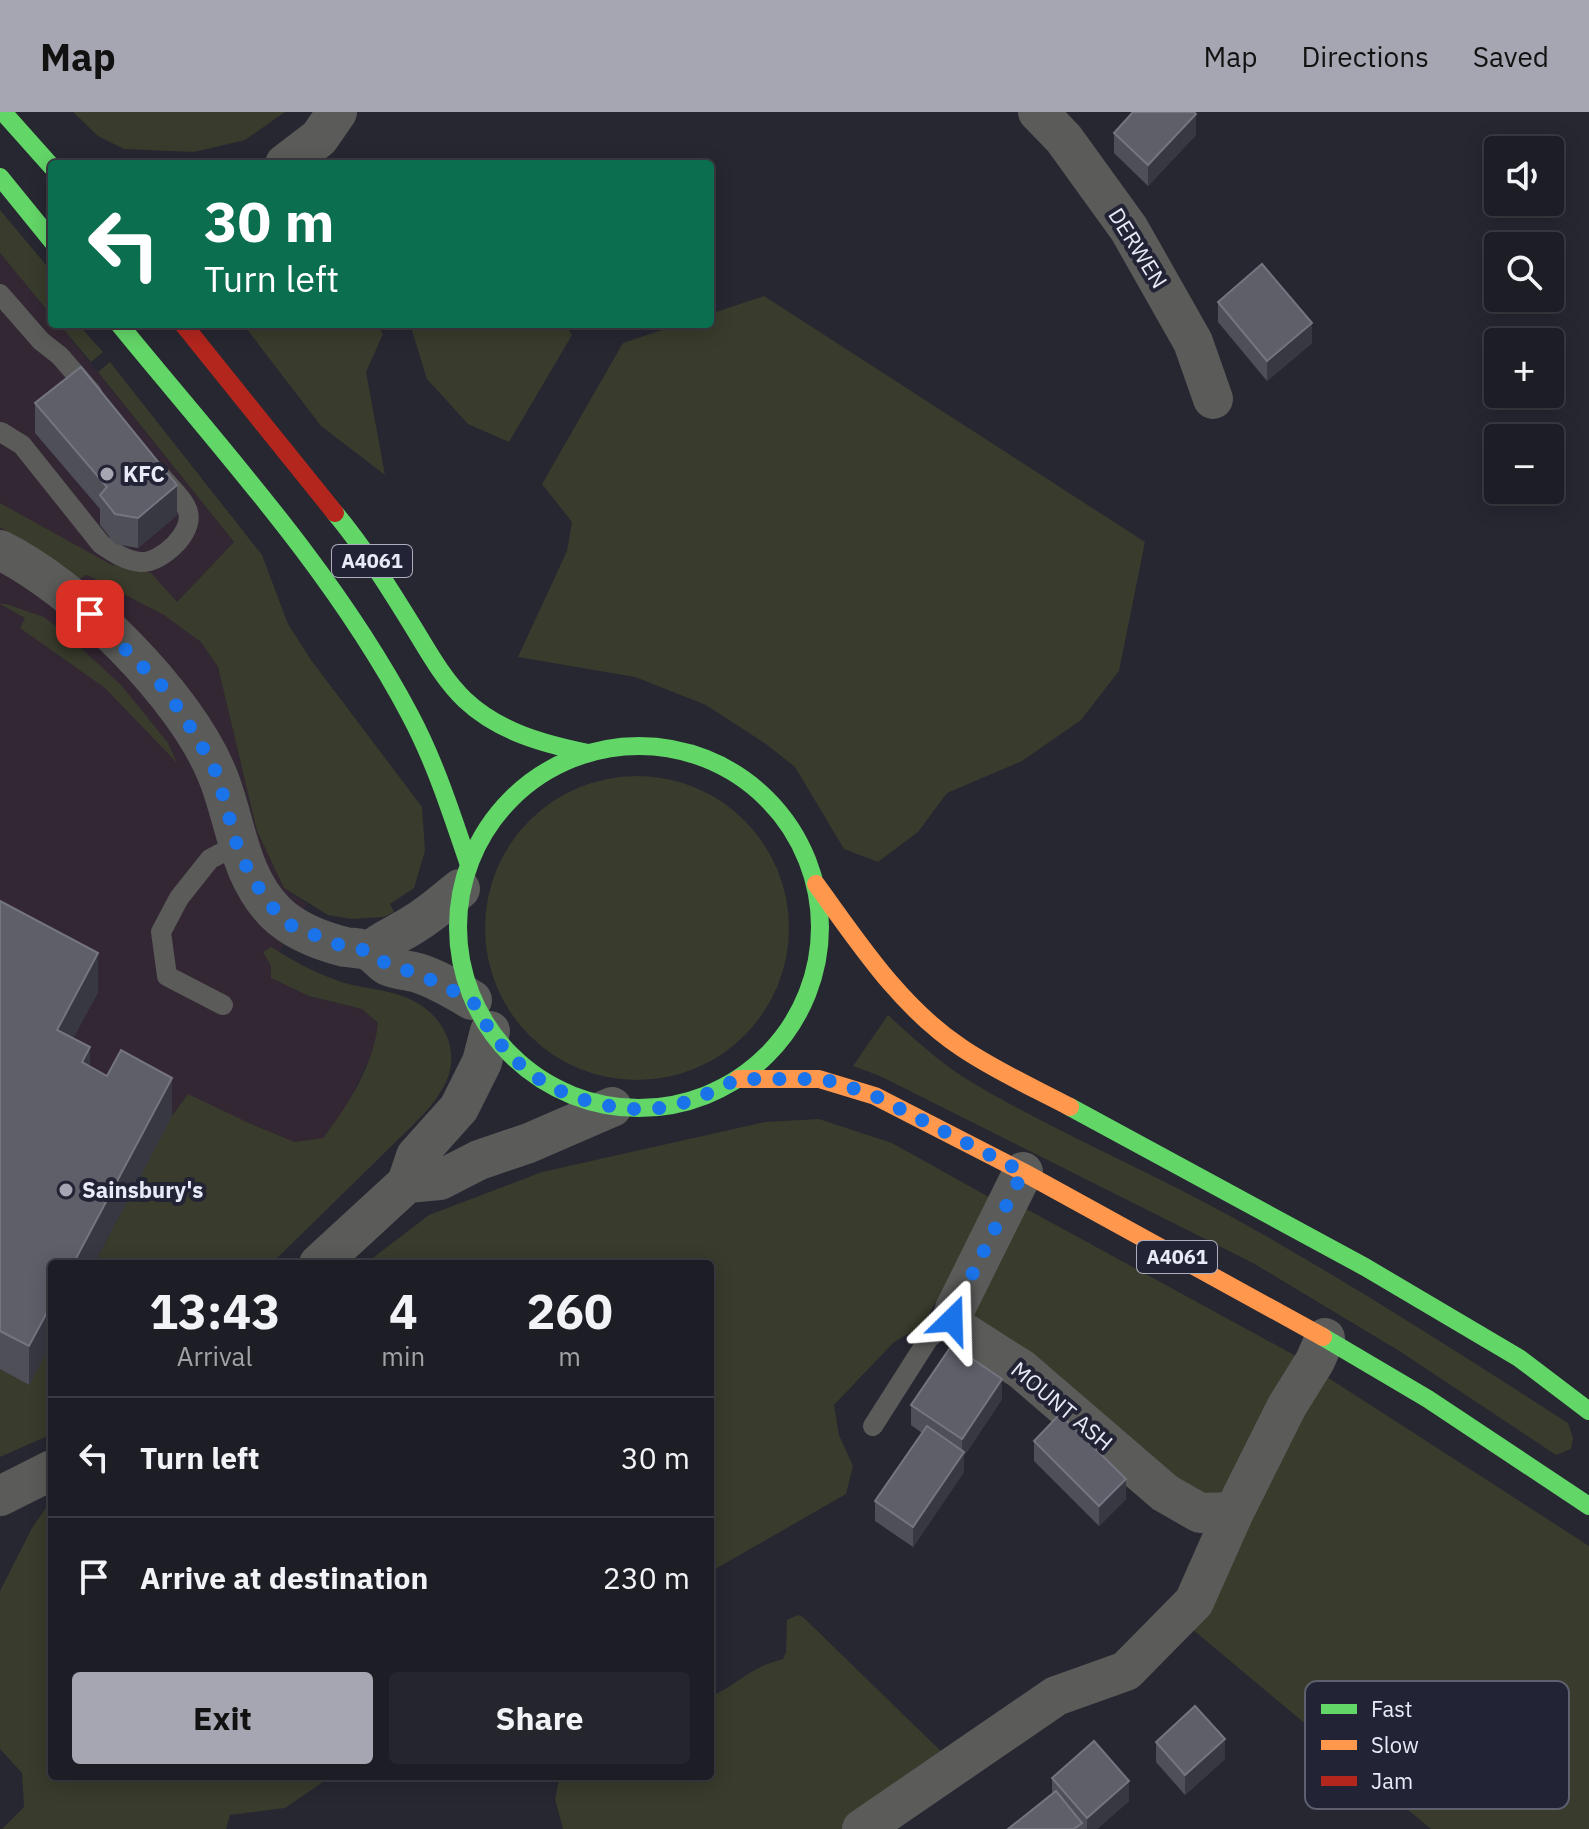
<!DOCTYPE html>
<meta charset="utf-8">
<style>
body{margin:0;font-family:"IBM Plex Sans",sans-serif;background:#25262d;color:#f1f3f6;height:100vh;display:flex;flex-direction:column;font-size:30px;white-space:nowrap}
*{box-sizing:border-box;margin:0}
p{font-size:26px;color:#a0a2a7}
.icon{flex:none;width:44px;height:44px;fill:none;stroke:currentColor;stroke-width:2;stroke-linecap:round;stroke-linejoin:round}
.map{position:relative;flex:1;overflow:hidden}
.details{position:absolute;left:48px;top:1148px;width:666px;height:520px;display:flex;flex-direction:column;background:#1c1d25;border-radius:8px;box-shadow:0 4px 20px #0003,0 0 0 2px #3a3b42}
.details>*{flex:none}
.banner{position:absolute;left:48px;top:48px;width:666px;height:168px;border-radius:8px;box-shadow:0 4px 20px #0003,0 0 0 2px #3a3b42;background:#0b6e4f;color:#fff;overflow:hidden}
.buttons{position:absolute;left:1484px;top:24px;display:grid;gap:16px}
.buttons a{display:grid;place-items:center;width:80px;height:80px;border-radius:8px;background:#1c1d25;box-shadow:0 4px 20px #0003,0 0 0 2px #3a3b42;font-size:40px}
.pin{position:absolute;display:grid;place-items:center;width:68px;height:68px;color:#fff;margin:-34px;border-radius:16px;box-shadow:0 4px 12px #0006}
.me{position:absolute;width:88px;margin:-44px;rotate:22deg;stroke-linejoin:round;filter:drop-shadow(0 0 6px #0008)}
.turn{display:flex;align-items:center;gap:28px;height:168px;padding:0 24px;font-size:36px}
.turn .icon{width:104px;height:104px;stroke-width:2.5}
.turn b{display:block;font-size:56px;line-height:68px}
.eta{display:flex;justify-content:space-evenly;align-items:center;height:136px;text-align:center}
.eta b{font-size:48px;font-weight:700;line-height:56px}
.action{display:flex;gap:16px;margin-top:auto;padding:16px 24px}
.action a{flex:1;height:92px;border-radius:8px;background:#a5a6b2;color:#111;font-size:32px;font-weight:700;line-height:92px;text-align:center}
.action a+a{background:#25262d;color:#f1f3f6}
ul{padding:0;list-style:none}
li{display:flex;align-items:center;gap:24px;height:120px;padding:0 24px;border-top:2px solid #3a3b42}
li div{flex:1}
li b{display:block;font-size:30px}
li em{font-style:normal}
header{display:flex;align-items:center;gap:48px;box-sizing:border-box;height:112px;padding:0 40px;background:#a5a6b2;color:#111}
header strong{font-size:38px}
nav{display:flex;gap:44px;margin-inline-start:auto;font-size:28px}
.map>svg:first-child{display:block}
.commercial{fill:#332734}
.green{fill:#393b2c}
.lines{fill:none;stroke-linecap:round;stroke-linejoin:round}
.lane{stroke:#5b5b5a;stroke-width:20}
.street{stroke:#5b5b5a;stroke-width:40}
.fast{stroke:#63d668;stroke-width:18}
.slow{stroke:#ff974d;stroke-width:18}
.jam{stroke:#b3261e;stroke-width:18}
.wall{fill:#4e4f57}
.shaded-wall{fill:#373841}
.building{fill:#5e5f68;stroke:#74757f;stroke-width:2}
.route{stroke:#1a73e8;stroke-width:14;stroke-dasharray:0 25.2}
.poi-dot{fill:#a5a6b2;stroke:#222335;stroke-width:3}
.labels{text-anchor:middle;stroke-width:8;stroke-linejoin:round;paint-order:stroke}
.shield{fill:#222335;stroke:#adaebd;stroke-width:2}
.shield-label{font-size:20px;font-weight:bold;fill:#e9eaf7}
.street-label{font-size:22px;fill:#e9eaf7;stroke:#222335}
.poi-label{font-size:22px;font-weight:bold;fill:#e9eaf7;stroke:#222335;text-anchor:start}
.key{fill:#222335;stroke:#5e5f6f;stroke-width:2}
.key-label{font-size:22px;fill:#e9eaf7}
</style>
<header>
<strong>Map</strong>
<nav><a>Map</a><a>Directions</a><a>Saved</a></nav>
</header>
<div class="map">
<svg width="1589" height="1717" viewBox="0 0 1589 1717">
<rect width="100%" height="100%" fill="#262731"/>
<path class="commercial" d="M0,141l52,63v8h7l175,218 -57,60 41,65 39,164 27,57 23,16 -36,62 38,30 53,13 16,14 -2,21 -32,68 -21,27 -28,3 -44,-18 -79,-8 -78,148h-42l-52,105z"/>
<path class="green" d="M73,0h212l-40,28 -51,12 -70,-3 -26,-13z
M0,98l52,62v44l-52,-63z
M764,184l381,246 -26,129 -38,49 -59,41 -75,32 -29,39 -40,30 -34,-13 -49,-82 -29,-23 -60,-39 -71,-28 -117,-20 49,-106 5,-29 -30,-38 81,-141 57,-19h30v-10z
M59,212h19l25,28 -12,10z
M243,212h134l6,10 -17,38 19,103 -64,-49z
M410,212h155l7,11 -63,107 -41,-18 -41,-45z
M110,250l152,193 26,69 23,36 111,147 3,44 -11,37 -24,16 4,8 -10,5 -32,2 -24,-4 -44,-27 -27,-57 -39,-164 -17,-25 -37,-27 -77,-40 -8,4 -79,-52v-24l110,61 41,9 26,29 57,-60 -136,-170z
M0,492h6l38,13 22,17 56,52 46,57 9,20 -72,-75 -85,-60 5,-10z
M485 816a152 152 0 1 1 304 0a152 152 0 1 1-304 0Z
M271,835c21,13 42,25 65,33 23,9 49,8 71,18 33,13 55,49 39,84 -8,17 -20,30 -33,43l-142,139h-177l78,-148 16,-22 63,30 44,18 28,-4c25,-32 51,-74 55,-115l-16,-14 -53,-13 -38,-18v-12l-8,-14z
M888,903c25,23 51,47 80,65 85,51 177,89 264,137 115,64 226,135 336,206l5,15 -2,11 -15,6 -155,-103 -148,-89 -373,-187 -27,-10z
M819,1007l73,24 104,58 -74,125 -28,16 -60,63 5,30 14,31 -7,28 -136,78v-308h-345l64,-49 113,-43 223,-50z
M1021,1094l275,150 -57,127 -20,13 -18,1 -232,-184z
M52,1230v92l-52,23v-88l29,16z
M1327,1265l262,169v283h-158l-239,-200 92,-192z
M52,1387v277h272l-1,6 -38,26 -55,7 -4,14h-224l22,-22 -2,-34 -22,-24v-158l32,-63z
M798,1503l5,2 147,143 -99,69h-288l-8,-30 5,-23h150v-79c29,-13 38,-29 73,-38l3,-7 1,-32z"/>
<g class="lines">
<path class="lane" d="M0,182l41,47 19,15 32,37
M1,320l21,13 79,99c12,8 25,17 40,18 20,1 53,-29 47,-50 -3,-12 -19,-26 -27,-36
M223,893l-56,-29 -6,-44 18,-34 31,-39 27,-14
M873,1314l56,-88 23,-18"/>
<path class="street" d="M1038,0l26,27 65,90 64,113 20,57
M285,52l34,-26 18,-26
M0,438c77,38 184,144 217,224 19,46 21,100 58,138 18,18 46,29 70,35 8,1 17,1 24,4 7,3 12,11 19,15 9,4 21,4 30,7 19,6 37,17 54,27
M370,839c14,-12 29,-17 44,-27 17,-10 31,-23 46,-35
M1023,1060l-68,137 -3,11 6,9 63,40 144,124 35,20 34,-1
M407,1071l33,-3 39,-20 50,-17 83,-36
M319,1152l88,-81 9,-27 43,-48 23,-46 8,-31
M0,1384l52,-26
M862,1717l194,-133 70,-25 68,-69 40,-90 53,-106 28,-45 10,-23"/>
<path class="fast" d="M3,0l49,55
M0,65l52,64
M119,212c102,125 215,247 291,391 25,47 41,97 58,147
M335,401c29,35 53,73 77,112 16,26 31,54 53,75 34,32 79,44 123,53
M458 815a181 181 0 1 1 362 0a181 181 0 1 1-362 0Z
M1070,995l295,160 154,91 70,53
M1323,1225l105,62 161,107"/>
<path class="slow" d="M816,772c43,59 84,123 146,164 34,23 72,40 108,59
M738,967h81l56,17 148,76 300,165"/>
<path class="jam" d="M183,212l152,189"/>
</g>
<path class="wall" d="M1114,21l82,2 -48,51 -34,-33z
M1218,190l94,41 -45,38 -49,-59z
M35,291l142,112 -39,33 -23,-4 -15,-19v-16l-65,-76z
M0,789l98,91 -25,46 17,28 82,50 -143,269 -29,-16z
M1002,1287l-38,57v16l-51,75 -38,-26v-20l47,-68 -11,-8v-20z
M1034,1329l92,58 -27,27 -65,-65z
M1156,1630l69,17 -40,36 -29,-33z
M1052,1666l77,23 -32,28h-89l44,-35z"/>
<path class="shaded-wall" d="M1196,2v21l-48,51v-21z
M1312,211v20l-45,38v-20z
M177,373v30l-39,33v-30z
M98,841v39l-41,77v-39z
M90,935v39l-8,-24z
M172,966v38l-78,148h-21z
M52,1191v39l-23,43v-39z
M1002,1267v20l-38,57v16l-51,75v-20l49,-72v-16z
M1126,1367v20l-27,27v-20z
M1225,1627v20l-40,36v-20z
M1129,1669v20l-32,28h-10v-11z"/>
<path class="building" d="M1133,0h61l2,2 -48,51 -34,-32z
M1262,152l50,59 -45,38 -49,-59z
M81,255l96,118 -39,33 -23,-4 -15,-19 7,-8 -72,-84z
M0,789l98,52 -41,77 33,17 -8,15 25,14 14,-26 51,28 -99,186h-21v39l-23,43 -29,-15z
M952,1233l50,34 -40,60 -51,-34z
M1060,1302l66,65 -27,27 -65,-65z
M927,1314l37,26 -51,75 -38,-26z
M1195,1594l30,33 -40,36 -29,-33z
M1094,1629l35,40 -42,37 -35,-40z
M1056,1679l26,32 -8,6h-66z"/>
<g class="lines">
<path class="route" d="M90,502l76,76 32,49 19,35 20,71 14,32 25,35 16,14 50,20 28,5 19,15 28,7 55,27 18,31 21,26 26,21 29,16 31,10 33,5 33,-1 31,-8 44,-21h81l16,3 40,14 148,76 -68,137 -3,11"/>
</g>
<g class="poi-dot">
<circle cx="107" cy="362" r="8"/>
<circle cx="66" cy="1078" r="8"/>
</g>
<g class="labels">
<g class="shield">
<rect x="332" y="433" width="80" height="32" rx="6"/>
<rect x="1137" y="1129" width="80" height="32" rx="6"/>
</g>
<g class="shield-label">
<text x="372" y="456">A4061</text>
<text x="1177" y="1152">A4061</text>
</g>
<g class="street-label">
<text transform="translate(1138 136) rotate(58)" y="8">DERWEN</text>
<text transform="translate(1062 1294) rotate(40)" y="8">MOUNT ASH</text>
</g>
<g class="poi-label">
<text x="123" y="370">KFC</text>
<text x="82" y="1086">Sainsbury's</text>
</g>
</g>
<rect x="1305" y="1569" width="264" height="128" rx="12" class="key"/>
<rect x="1321" y="1592" width="36" height="10" fill="#63d668"/>
<rect x="1321" y="1628" width="36" height="10" fill="#ff974d"/>
<rect x="1321" y="1664" width="36" height="10" fill="#b3261e"/>
<g class="key-label">
<text x="1371" y="1605">Fast</text>
<text x="1371" y="1641">Slow</text>
<text x="1371" y="1677">Jam</text>
</g>
</svg>
<div class="buttons">
<a><svg class="icon" aria-label="sound" viewBox="0 0 24 24"><path d="M4 9h4l5-4v14l-5-4H4zM17 9q2 3 0 6"/></svg></a>
<a><svg class="icon" aria-label="search" viewBox="0 0 24 24"><circle cx="10" cy="10" r="6"/><path d="M15 15l6 6"/></svg></a>
<a>+</a>
<a>−</a>
</div>
<div class="pin" style="left:90px;top:502px;background:#d93025"><svg class="icon" aria-label="arrive" viewBox="0 0 24 24"><path d="M6 21V4h12l-3 4 3 4H6"/></svg></div>
<svg class="me" style="left:952px;top:1208px" viewBox="-20 -20 40 40"><path d="M0-17L14 15 0 8-14 15z" fill="#1a73e8" stroke="#fff" stroke-width="4"/></svg>
<div class="banner">
<div class="turn"><svg class="icon" aria-label="left" viewBox="0 0 24 24"><path d="M17 20v-9H6M10 6l-5 5 5 5"/></svg><div><b>30 m</b>Turn left</div></div>
</div>
<section class="details">
<div class="eta">
<div><b>13:43</b><p>Arrival</p></div>
<div><b>4</b><p>min</p></div>
<div><b>260</b><p>m</p></div>
</div>
<ul>
<li><svg class="icon" aria-label="left" viewBox="0 0 24 24"><path d="M17 20v-9H6M10 6l-5 5 5 5"/></svg><div><b>Turn left</b></div><em>30 m</em></li>
<li><svg class="icon" aria-label="arrive" viewBox="0 0 24 24"><path d="M6 21V4h12l-3 4 3 4H6"/></svg><div><b>Arrive at destination</b></div><em>230 m</em></li>
</ul>
<div class="action"><a>Exit</a><a>Share</a></div>
</section>
</div>
